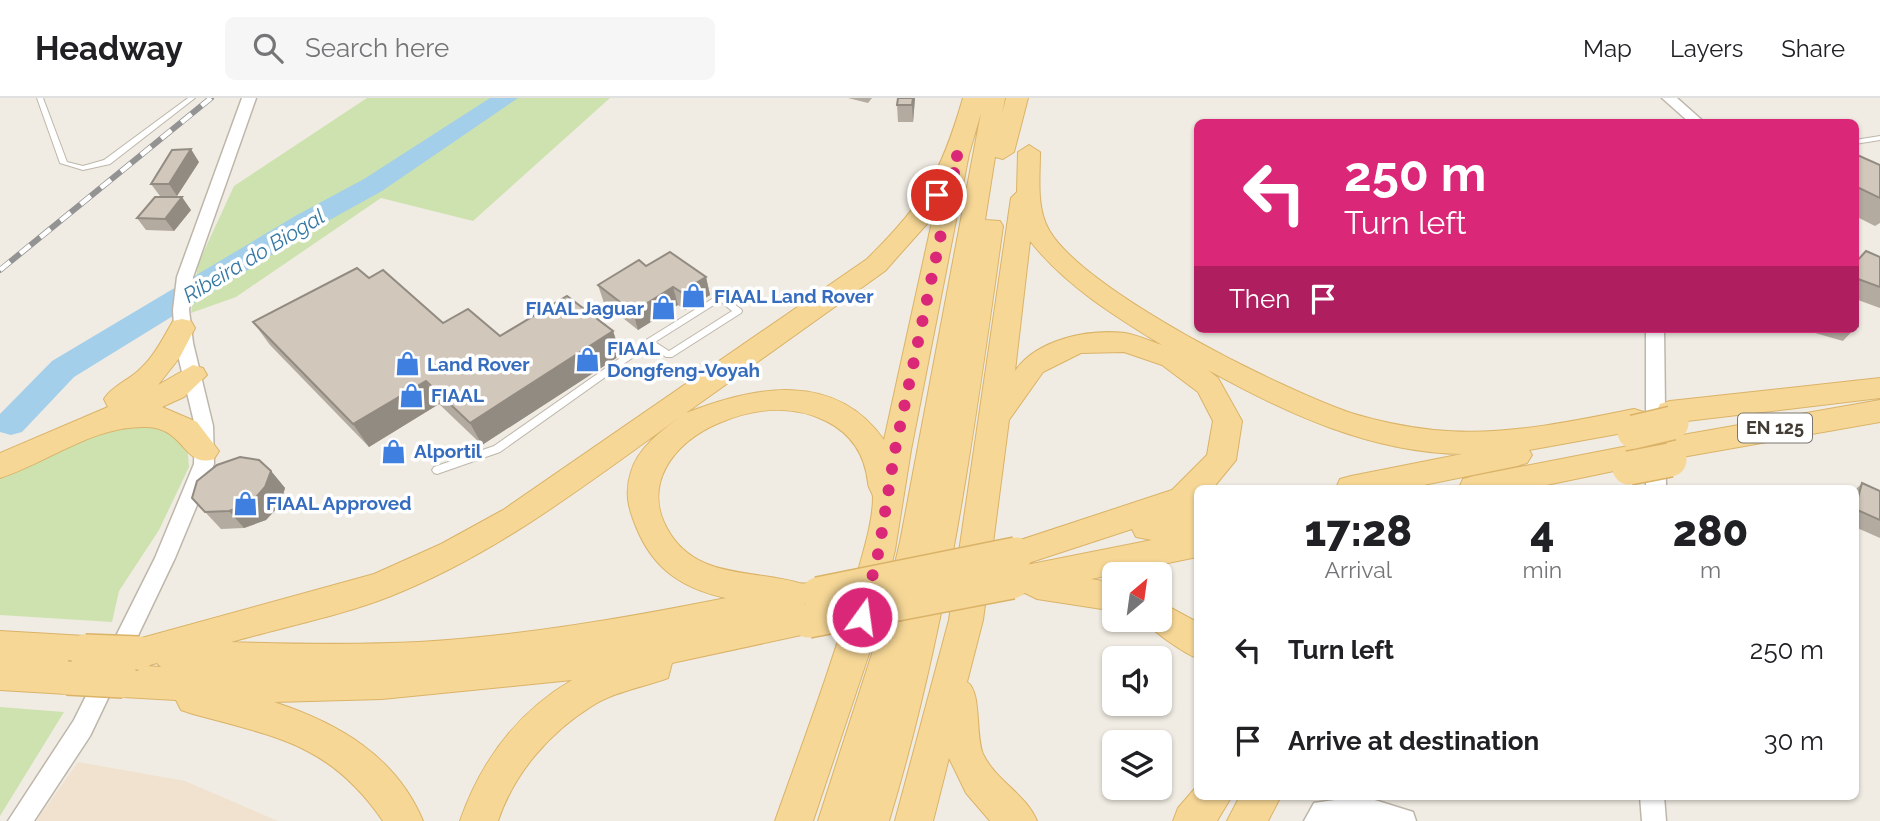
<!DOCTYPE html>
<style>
body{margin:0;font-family:Raleway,sans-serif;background:#f6f6f6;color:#202124;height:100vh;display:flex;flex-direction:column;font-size:26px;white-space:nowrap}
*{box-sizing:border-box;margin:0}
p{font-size:23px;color:#757577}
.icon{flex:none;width:38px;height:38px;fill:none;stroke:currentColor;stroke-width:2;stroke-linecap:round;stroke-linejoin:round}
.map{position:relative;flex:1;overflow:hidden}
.drawer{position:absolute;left:1194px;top:387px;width:665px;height:315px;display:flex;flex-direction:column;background:#fff;border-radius:10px;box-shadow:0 2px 5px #0004}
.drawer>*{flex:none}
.top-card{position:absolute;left:1194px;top:21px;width:665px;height:214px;border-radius:10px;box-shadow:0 2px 5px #0004;background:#db2777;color:#fff;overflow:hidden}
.needle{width:46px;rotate:29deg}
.buttons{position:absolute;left:1102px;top:464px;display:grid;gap:14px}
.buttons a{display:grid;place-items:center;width:70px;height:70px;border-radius:10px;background:#fff;box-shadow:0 2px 5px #0004;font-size:35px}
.pin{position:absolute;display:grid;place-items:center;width:60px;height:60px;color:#fff;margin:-30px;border:4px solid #fff;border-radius:50%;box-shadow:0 2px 7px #0007}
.me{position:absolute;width:77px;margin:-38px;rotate:14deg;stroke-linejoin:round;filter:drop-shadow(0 0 5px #0008)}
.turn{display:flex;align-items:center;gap:24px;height:147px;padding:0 35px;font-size:32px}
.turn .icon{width:91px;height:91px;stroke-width:2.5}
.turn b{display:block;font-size:49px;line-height:60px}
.then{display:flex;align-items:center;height:66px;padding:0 35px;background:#0003;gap:14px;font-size:26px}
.eta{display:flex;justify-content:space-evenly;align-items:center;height:119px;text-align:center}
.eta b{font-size:42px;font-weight:800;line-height:49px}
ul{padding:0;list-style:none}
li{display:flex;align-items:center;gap:21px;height:91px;padding:0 35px}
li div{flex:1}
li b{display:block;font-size:26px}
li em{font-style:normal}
header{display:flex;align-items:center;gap:42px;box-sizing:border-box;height:98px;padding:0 35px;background:#fff;border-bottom:2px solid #e0e0e0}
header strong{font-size:33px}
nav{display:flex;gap:38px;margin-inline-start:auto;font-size:24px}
.search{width:490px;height:63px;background:#f6f6f6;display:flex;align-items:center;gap:18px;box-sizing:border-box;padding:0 24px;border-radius:10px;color:#757577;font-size:26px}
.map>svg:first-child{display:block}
.commercial{fill:#f1e2cf}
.green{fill:#cde2ae}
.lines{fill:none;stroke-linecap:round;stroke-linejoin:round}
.river{fill:#a3cfea;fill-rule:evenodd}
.lane-casing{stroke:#beb6aa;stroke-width:2}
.street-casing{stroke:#beb6aa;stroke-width:3}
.primary-casing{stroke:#dab368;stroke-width:2}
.lane{fill:#fff;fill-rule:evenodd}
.street{fill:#fff;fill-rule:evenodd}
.primary{fill:#f6d796;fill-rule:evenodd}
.rail-casing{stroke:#939393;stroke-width:6}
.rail{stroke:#fff;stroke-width:4.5;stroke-dasharray:13;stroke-linecap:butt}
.primary-bridge-casing{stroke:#dab368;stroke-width:36;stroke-linecap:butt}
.primary-bridge{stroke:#f6d796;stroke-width:33}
.wall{fill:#b4aba0}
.shaded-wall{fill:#928b82}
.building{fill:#d1c7ba;stroke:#928b82;stroke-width:2}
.route{stroke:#db2777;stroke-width:12;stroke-dasharray:0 21.6}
.labels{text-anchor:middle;stroke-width:7;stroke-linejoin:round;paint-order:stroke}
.shield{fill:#fff;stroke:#7b7671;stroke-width:2}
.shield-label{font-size:18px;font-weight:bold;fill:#423c34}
.shop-label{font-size:19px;font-weight:bold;fill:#366cbe;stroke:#fff;text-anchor:start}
.water-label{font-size:21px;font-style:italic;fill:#367aa4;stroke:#fff}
</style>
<header>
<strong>Headway</strong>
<div class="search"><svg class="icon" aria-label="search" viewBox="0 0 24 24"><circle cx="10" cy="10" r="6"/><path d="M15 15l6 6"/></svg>Search here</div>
<nav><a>Map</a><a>Layers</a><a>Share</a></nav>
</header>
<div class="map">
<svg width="1880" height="723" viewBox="0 0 1880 723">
<rect width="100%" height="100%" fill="#f0ece3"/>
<path class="commercial" d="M78,664l107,19 93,40h-242z"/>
<path class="green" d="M367,0h243l-137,123 -92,-23 -145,99 -45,16 7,-49 36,-78z
M130,324l33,4 24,17 2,24 -30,63 -40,61 -7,31 -112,-7v-139l97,-46z
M0,609l64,5 -64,104z"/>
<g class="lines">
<path class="river" d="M490,0h28l-136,93 -65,36 -243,150 -52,55 -11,3 -11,-3v-18l52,-53 245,-146 67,-36z"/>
<defs>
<path id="lane" d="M37,0h6l24,64 16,4 21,-6 84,-62h7l-85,66 -27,6 -23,-7z
M1880,38v4l-25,4v-4z
M720,196l21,15 1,2 -1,2 -69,44h-6l-17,-11 -149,106 -63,22 -3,-1 -2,-3 2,-3 60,-21 152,-106zM720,203l12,10 -63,40 -14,-9z"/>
<path id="street" d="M242,0h14l-63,179 -4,33 4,33 20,83 1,38 -39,94 -85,178 -56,85h-26l66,-101 81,-162 39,-94 1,-38 -20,-83 -2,-33 4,-33z
M1662,0h15l27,24h-15z
M1646,231h18l2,159h-20z
M1362,698l51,16 3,9h-112l10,-18z
M1640,698h24l2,25h-24z"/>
<path id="primary" d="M963,0h42l-3,16 4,-16h22l-14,54 -11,7 -8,-2 -10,63 15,1 3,5c-28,201 -55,400 -114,595h-71l60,-186 22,-93 81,-429 -12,41 -58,296 -16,100 -21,89 -61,182h-38c29,-82 60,-162 82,-246 6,-23 16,-53 16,-78 0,-4 -5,-9 -5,-14 -3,-28 -16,-49 -42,-62 -35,-17 -72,-13 -107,2 -46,19 -80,64 -48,112 29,44 85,35 128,48 9,2 18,-3 31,1l4,10 -4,10 -15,5 5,2 5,10 -5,10 -148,32 -4,15c-24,9 -55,14 -76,28 -43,27 -78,67 -94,115h-38c21,-60 56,-108 112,-141l-190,19 -108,3c64,21 122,54 149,119h-40c-53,-77 -106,-84 -190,-107l-12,-4 -5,-10 -53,-3 -12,-5 -5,-11 5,-11 20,-4 -4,-2 -5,-11 5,-11 247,-68 67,-30 62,-34 364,-251c57,-56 74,-85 96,-161zM933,119l-49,223c-49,-70 -130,-54 -198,-27l199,-142zM680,319c-19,14 -42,31 -49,55 -7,22 -2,38 6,57 17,41 47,60 89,69 -101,20 -204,38 -307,44 -62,3 -125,2 -188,0 53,-15 109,-26 160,-46 106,-42 197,-113 289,-179zM157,565l4,4 -15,-1z
M1029,47l11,7c0,25 -4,56 9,78 36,62 232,159 302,183 26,8 55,14 83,17 68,7 134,-8 200,-21l10,3 4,8 -4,8 -10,3 -105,19 3,5 -5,8 -10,3 -108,22h-73l4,-9 11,-3 111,-22c-90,-1 -177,-41 -254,-84l10,8 24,43 -6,39 -23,28h-16v69l-106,22 24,4v28l-78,-12 -12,-6 -13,3 -12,-4 -4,-10 4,-10 16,-5 -11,-4 -5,-9 5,-9 167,-55 35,-35 6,-34 -15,-29 -36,-27 -38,-13 -43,1 -38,19 -34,48 -26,200 -16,62c15,9 8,53 16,72 13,27 43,40 54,67h-47l-24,-28 -17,-35 -16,63h-38l54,-201 62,-422 6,-6 1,-40zM1030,143c36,45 83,74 132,104 -12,-4 -25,-10 -37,-12 -37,-4 -88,6 -110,38zM1132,431l4,8 16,3 -136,27z
M182,221l9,2 4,7 -15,29 -22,28 35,-20 10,3 4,7 -23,22 -22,10 35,15 22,29 -5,8c-30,10 -29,-31 -67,-32 -53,-2 -98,35 -147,51v-25l108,-46 -4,-8c7,-12 23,-18 34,-28 16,-14 24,-31 35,-50z
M1880,280v20l-210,25 -10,-3 -4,-8 4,-8 10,-3z
M1880,302v22l-209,37 -10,-3 -5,-8 5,-8 10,-3z
M1633,347l10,3 5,8 -5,8 -10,3 -101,21h-73l4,-9 11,-3z
M1160,504l37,20v36c-12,-4 -47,-28 -52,-38h15z
M0,533l85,5 12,4 5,11 -5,11 -20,4 7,12 -5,11 -12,5 -67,-4z
M1197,688v10h35l-15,25h-44l5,-13z
M1240,698h41l-13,25h-41z"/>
</defs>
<use href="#lane" class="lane-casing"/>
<use href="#street" class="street-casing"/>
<use href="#primary" class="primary-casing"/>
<use href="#lane" class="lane"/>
<use href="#street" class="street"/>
<use href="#primary" class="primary"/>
<defs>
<path id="rail" d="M0,172l211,-172"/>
</defs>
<use href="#rail" class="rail-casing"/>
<use href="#rail" class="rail"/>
<defs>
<path id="primary-bridge" d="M1634,334l38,-9
M1629,370l41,-8
M818,496l198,-40
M808,523l204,-39
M85,553l54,2
M67,580l56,3"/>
</defs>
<use href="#primary-bridge" class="primary-bridge-casing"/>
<use href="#primary-bridge" class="primary-bridge"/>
</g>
<path class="wall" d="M848,0h24l-4,5z
M915,0l-2,24h-15l-1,-17z
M1855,56l25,11v58l-5,3 -20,-10z
M199,64l-22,34h-17l-9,-12z
M191,112l-17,21 -28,-1 -9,-12z
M1855,159l2,3 23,-3v51l-22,-8v26l-3,2z
M646,168l60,11 4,18 -25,15 -7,-5 -40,25 -34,-27 -6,-18z
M369,180l74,45 57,13 113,-5 8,24 -139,90 -43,-41 -70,43 -99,-102 -17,-23z
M1801,231h53l-11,12z
M271,373l14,17 -5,17 -14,15 -22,8 -23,1 -29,-31z
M1862,385l18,8v47l-25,-11v-37z"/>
<path class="shaded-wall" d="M913,0h2l-2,24 -1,-17z
M191,51l8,13 -22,34 -8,-12z
M182,99l9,13 -17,21 -9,-12z
M706,179l4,18 -25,15 -4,-18z
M673,189l5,18 -40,25 -5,-18z
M613,233l8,24 -139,90 -12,-22z
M426,283l13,23 -70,43 -16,-23z
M271,373l14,17 -5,17 -14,15 -22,8 -15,-17z"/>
<path class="building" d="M898,0h15l-1,7h-15z
M191,51l-22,35h-18l21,-34z
M1855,56l25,11v33l-25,-12z
M155,99h27l-17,22 -28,-1z
M1866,153l14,6v30l-22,-8v47l-3,-1v-68h2v4z
M670,154l36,25 -25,15 -8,-5 -40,25 -35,-27 41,-25 7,6z
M357,170l12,10 14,-8 60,53 25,-14 32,27 67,-40 46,35 -143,92 -44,-42 -73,43 -100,-102z
M240,359l19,3 12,11 -6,16 -14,16 -22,8 -24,1 -13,-14 5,-17 20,-16z
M1862,385l18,8v29l-25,-11z"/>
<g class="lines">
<path class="route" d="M862,519l17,-67 16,-100 63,-296 -21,41"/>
</g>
<defs>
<symbol id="shop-bare" viewBox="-9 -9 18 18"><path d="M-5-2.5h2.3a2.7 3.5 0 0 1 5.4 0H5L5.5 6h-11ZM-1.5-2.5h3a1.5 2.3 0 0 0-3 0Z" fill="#3f7fe0" stroke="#fff" stroke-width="2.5" paint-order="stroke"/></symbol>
</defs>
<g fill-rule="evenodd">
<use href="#shop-bare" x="676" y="180" width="35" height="35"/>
<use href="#shop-bare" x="646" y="192" width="35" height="35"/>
<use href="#shop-bare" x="570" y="244" width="35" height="35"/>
<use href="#shop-bare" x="390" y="248" width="35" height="35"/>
<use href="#shop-bare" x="394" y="280" width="35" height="35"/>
<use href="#shop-bare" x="376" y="336" width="35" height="35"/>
<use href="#shop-bare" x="228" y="388" width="35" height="35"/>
</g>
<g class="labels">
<rect class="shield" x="1738" y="315.5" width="74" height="29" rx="5"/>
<g class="shield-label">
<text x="1775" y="336">EN 125</text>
</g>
<g class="shop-label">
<text x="714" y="205">FIAAL Land Rover</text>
<text x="644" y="217" text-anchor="end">FIAAL Jaguar</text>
<text x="607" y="257">FIAAL<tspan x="607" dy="22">Dongfeng-Voyah</tspan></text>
<text x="427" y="273">Land Rover</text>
<text x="431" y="304">FIAAL</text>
<text x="414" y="360">Alportil</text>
<text x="266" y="412">FIAAL Approved</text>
</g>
<g class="water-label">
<text transform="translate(254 158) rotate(-31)" y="7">Ribeira do Biogal</text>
</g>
</g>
</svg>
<div class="buttons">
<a><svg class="needle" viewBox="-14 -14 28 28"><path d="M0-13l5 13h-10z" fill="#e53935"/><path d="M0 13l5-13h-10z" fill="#757577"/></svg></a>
<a><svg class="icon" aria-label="sound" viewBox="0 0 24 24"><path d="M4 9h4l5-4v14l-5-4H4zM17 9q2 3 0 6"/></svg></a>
<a><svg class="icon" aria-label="layers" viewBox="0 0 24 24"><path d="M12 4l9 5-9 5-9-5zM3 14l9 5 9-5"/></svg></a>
</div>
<div class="pin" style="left:937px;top:97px;background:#d93025"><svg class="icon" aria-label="arrive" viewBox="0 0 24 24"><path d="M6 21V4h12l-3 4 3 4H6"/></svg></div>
<svg class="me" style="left:862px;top:519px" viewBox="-20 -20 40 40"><circle r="17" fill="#db2777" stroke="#fff" stroke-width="3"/><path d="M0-11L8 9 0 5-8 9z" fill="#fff"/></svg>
<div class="top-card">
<div class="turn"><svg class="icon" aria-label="left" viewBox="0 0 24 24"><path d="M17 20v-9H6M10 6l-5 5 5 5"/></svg><div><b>250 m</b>Turn left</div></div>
<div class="then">Then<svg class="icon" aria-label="arrive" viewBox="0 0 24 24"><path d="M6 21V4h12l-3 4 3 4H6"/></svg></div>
</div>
<section class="drawer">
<div class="eta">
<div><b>17:28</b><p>Arrival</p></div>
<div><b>4</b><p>min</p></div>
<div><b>280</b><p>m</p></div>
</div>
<ul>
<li><svg class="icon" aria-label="left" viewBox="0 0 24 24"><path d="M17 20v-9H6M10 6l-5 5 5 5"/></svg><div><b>Turn left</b></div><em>250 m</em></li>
<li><svg class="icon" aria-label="arrive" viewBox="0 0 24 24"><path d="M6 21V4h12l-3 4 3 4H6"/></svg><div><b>Arrive at destination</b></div><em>30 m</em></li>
</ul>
</section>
</div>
